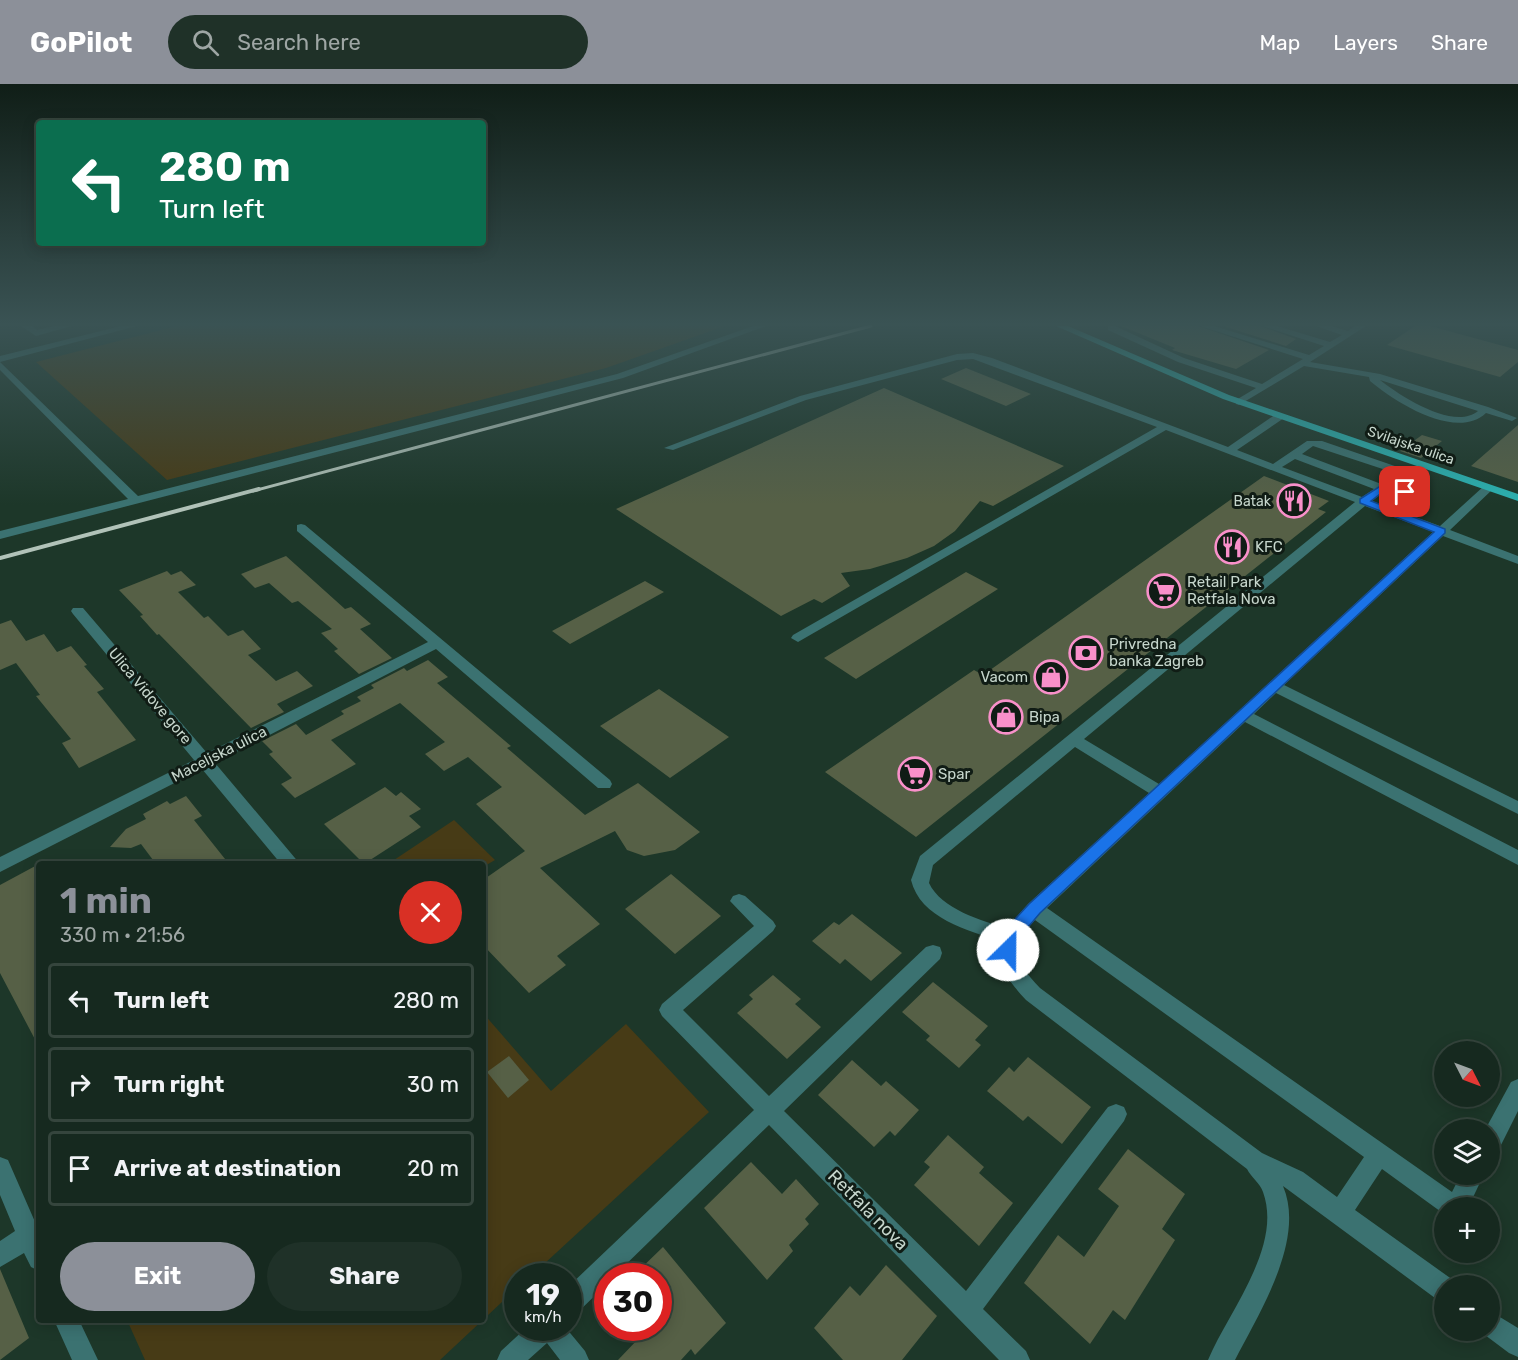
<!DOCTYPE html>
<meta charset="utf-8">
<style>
body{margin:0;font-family:Rubik,sans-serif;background:#1f3128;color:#f1f3f6;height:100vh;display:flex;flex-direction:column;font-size:22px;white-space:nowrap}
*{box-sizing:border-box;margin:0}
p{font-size:20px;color:#9ea6a4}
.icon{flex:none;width:33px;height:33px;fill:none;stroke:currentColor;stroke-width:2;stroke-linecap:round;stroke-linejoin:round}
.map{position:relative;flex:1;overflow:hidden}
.side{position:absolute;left:36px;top:777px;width:450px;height:462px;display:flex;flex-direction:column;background:#16291f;border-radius:6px;box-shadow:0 3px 15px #0003,0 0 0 2px #35453d}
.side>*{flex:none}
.hud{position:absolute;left:36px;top:36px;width:450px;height:126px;border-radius:6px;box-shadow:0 3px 15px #0003,0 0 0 2px #35453d;background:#0b6e4f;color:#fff;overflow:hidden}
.needle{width:39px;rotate:132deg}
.controls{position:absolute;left:1434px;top:957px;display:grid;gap:12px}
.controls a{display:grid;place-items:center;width:66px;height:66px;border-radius:50%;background:#16291f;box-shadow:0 3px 15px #0003,0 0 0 2px #35453d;font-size:30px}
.speed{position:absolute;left:504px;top:1179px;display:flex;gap:12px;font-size:30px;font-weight:700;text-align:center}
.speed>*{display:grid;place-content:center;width:78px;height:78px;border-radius:50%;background:#16291f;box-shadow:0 3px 15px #0003,0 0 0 2px #35453d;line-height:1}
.speed small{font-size:15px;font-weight:400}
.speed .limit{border:9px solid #d22;background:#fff;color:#111}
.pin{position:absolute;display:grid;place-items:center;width:51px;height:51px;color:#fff;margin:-26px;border-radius:12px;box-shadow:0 3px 9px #0006}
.me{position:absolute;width:66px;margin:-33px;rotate:23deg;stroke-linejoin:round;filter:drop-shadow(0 0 4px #0008)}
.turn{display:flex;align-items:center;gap:21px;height:126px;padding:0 24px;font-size:27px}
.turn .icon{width:78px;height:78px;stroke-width:2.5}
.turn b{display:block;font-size:42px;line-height:51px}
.round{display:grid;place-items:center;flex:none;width:63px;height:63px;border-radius:32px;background:#1f3128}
.headline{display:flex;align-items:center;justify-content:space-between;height:102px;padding:0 24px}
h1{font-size:36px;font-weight:700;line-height:45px;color:#8c9099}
.cta{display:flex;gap:12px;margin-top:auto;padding:12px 24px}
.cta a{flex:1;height:69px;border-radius:36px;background:#8c9099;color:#fff;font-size:24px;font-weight:700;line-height:69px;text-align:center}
.cta a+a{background:#1f3128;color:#f1f3f6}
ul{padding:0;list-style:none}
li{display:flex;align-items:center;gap:18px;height:75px;margin:0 12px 9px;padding:0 12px;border:3px solid #35453d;border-radius:6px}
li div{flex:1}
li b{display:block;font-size:22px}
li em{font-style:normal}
header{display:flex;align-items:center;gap:36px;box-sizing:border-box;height:84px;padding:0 30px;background:#8c9099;color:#fff}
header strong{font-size:28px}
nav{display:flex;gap:33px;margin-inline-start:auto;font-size:21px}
.search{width:420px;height:54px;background:#1f3128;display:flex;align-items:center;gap:15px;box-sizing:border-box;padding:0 21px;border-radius:33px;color:#9ea6a4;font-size:22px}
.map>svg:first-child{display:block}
.green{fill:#473b16}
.building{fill:#566046}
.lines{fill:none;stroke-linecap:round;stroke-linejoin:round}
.minor{fill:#3b7271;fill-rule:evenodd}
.major{fill:#2bb2b1;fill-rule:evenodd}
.rail-far1{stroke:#b1c2b8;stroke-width:3}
.rail{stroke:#b1c2b8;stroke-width:4}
.route{fill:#1a73e8;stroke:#114b97;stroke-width:1.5}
.labels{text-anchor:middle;stroke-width:6;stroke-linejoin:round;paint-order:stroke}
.far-street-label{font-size:14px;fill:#c6d6cc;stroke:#101c15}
.far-poi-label{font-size:14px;fill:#c6d6cc;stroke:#101c15;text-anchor:end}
.poi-label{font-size:15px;fill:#c6d6cc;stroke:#101c15;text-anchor:start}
.street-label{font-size:15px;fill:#c6d6cc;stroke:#101c15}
.near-street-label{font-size:18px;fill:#c6d6cc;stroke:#101c15}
</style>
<header>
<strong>GoPilot</strong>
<div class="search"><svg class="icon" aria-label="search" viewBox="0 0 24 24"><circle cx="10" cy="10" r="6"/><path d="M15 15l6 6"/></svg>Search here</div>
<nav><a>Map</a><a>Layers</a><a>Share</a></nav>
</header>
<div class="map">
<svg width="1518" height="1276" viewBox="0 0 1518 1276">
<rect width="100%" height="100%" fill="#1d3729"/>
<path class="green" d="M177,242h548l-119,42 -439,112 -131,-118z
M454,736l41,40 -12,7v-3h-95z
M483,929l68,78 75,-67 83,88 -178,164h-13l-1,12 -77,72h-295l-18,-40h356z"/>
<path class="building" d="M1121,242h77l71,24 -33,19 -64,-19 3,-2z
M1223,242h37l36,13 -10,7z
M1415,242h15l88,24v12l-18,15 -113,-32z
M966,284l65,26 -25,12 -65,-27z
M884,304l180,78 -71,40 -13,-5 -25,30 -21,15 -27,12 -37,11 -29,4 9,13 -28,17 -8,-4 -33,17 -165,-107z
M1518,341v57l-47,-16z
M1422,351l20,6 -21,17 -21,-7z
M1264,392l65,25 -11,8 8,3 -410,325 -91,-65 149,-102 9,5z
M286,472l59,53 6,-2 20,17 -11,5 32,29 -33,16 -25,-23 4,-2 -17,-16 11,-4 -34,-28 -6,2 -23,-20 -14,5 -14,-14z
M167,487l4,4 10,-4 15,14 -18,7 26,26 4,-2 20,20 15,-6 18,19 -13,6 28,26 21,-10 16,15 -36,18 7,8 -33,16 -92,-94 -2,1 -17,-19 3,-1 -24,-25z
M966,488l32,17 -142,90 -32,-21z
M645,497l19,11 -94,52 -18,-13z
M11,536l15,21 18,-7 13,18 14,-6 16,19 -3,1 20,23 -7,3 39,48 -57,28 -17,-25 9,-4 -35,-43 4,-1 -24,-32 -16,7v-46z
M428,576l20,17 -11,6 74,63 -4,2 78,67 53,-32 62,49 -25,18 -31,6 -17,-6 -12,-19 -75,37 60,56 -43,32 9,9 -37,28 -46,-48v-65l42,-29 -49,-47 26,-17 -34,-30 -24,14 -19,-17 20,-12 -45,-39 -69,37 25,24 -61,34 -14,-14 11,-6 -23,-24 4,-2 -11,-11 34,-17 10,11 38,-21 -3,-3 20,-10 -4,-4 17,-9 -3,-3 33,-17 3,3z
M659,605l70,48 -59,41 -70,-52z
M385,703l11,9 5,-4 20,17 -12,7 12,11 -57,37 -40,-40z
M186,712l16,20 -8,4 35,44h-73l-15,-20 -10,4 -21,-1 16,-18 20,-10 -3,-5 24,-13 3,3z
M39,780v183l-39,-74v-88z
M671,790l50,42 -46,38 -50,-45z
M852,830l50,39 -31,28 -26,-22 -5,5 -28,-23 22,-19 5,3z
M773,891l28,24 -6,5 26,23 -34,32 -50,-46 16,-14 -4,-4z
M933,898l55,44 -13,14 6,5 -22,23 -33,-28 4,-4 -28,-24z
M509,972l20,24 -21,18 -21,-26z
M1028,973l63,50 -29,37 -34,-28 -5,5 -36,-30 22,-24 5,5z
M852,976l29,26 5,-5 33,29 -24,26 -5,-5 -16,16 -56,-52z
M948,1051l36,32 -5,6 34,30 -34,43 -65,-61 16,-18 -6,-5z
M1128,1065l57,45 -23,35 13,11 -50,80 -12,-10 -23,34 -66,-61 34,-48 26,22 35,-51 -21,-17z
M751,1078l31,32 14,-15 23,25 -14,15 4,5 -20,21 4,6 -26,29 -63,-72z
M663,1163l63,76 -31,32 -4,-6 -10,11h-63l21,-22 -8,-10h27v-52h-25z
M886,1181l51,51 -35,44h-59l-29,-32 36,-42 10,10z
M0,1185l29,69 -29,22z"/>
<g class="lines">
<path class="minor" d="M21,242h11l5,4 17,-4h18l-36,10z
M121,242h16l-137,36v-6z
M753,242h13l-143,52 -623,161v-8l128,-32 -128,-129v-8l138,134 479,-122z
M1108,242h7l69,32 78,26 41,-25 -103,-33h14l95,29 15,-9 -62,-20h15l53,16 12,-7 -26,-9h15l17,5 7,-5h11l-56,36 70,12 108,33 29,11 -5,3 -26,-8c-30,28 -91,-11 -116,-32l-1,-4 -65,-11 -65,39 -3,-1v-4l20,-12 -78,-26 -70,-32zM1380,296l98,31c-24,20 -78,-15 -98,-31z
M973,269l19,5 236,89 48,-33h8v4l-47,32 36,14 34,-23h15l99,34 6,8 -22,12 -21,-3 -12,9 68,25 44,-40h8l2,2 -44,42 68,26v8l-75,-28 -159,149 234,116v13l-242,-121 -22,21 264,136v15l-273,-143 -198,186 405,284 9,-18h23l-16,34h-24v6l-62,-45 -27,41 98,70 2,6h-11v15l-9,-3 -152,-112c23,54 -24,127 -48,174h-27c20,-48 75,-113 55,-168 -3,-9 -12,-15 -16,-23l-221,-169c-16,-17 -30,-35 -25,-59 -33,-10 -81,-23 -90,-61l9,-24 435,-354 -189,-72 -368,212 -7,-4 2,-3 364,-208 -184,-68 -16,1 -151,40 -133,50 -9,-2 136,-52 157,-42zM1313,362l100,33 2,3 -12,6 -19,-3 -82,-31zM1295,375l79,30 -12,8 -80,-30zM1365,422l68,26 -274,252 -75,-45zM1075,663l74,46 -121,111 -21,24c-25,-7 -66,-19 -78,-45l4,-18zM1035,836l329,237 -27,40 -34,-25 -41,-19 -222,-165c-25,-26 -31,-40 -5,-68z
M301,440l4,1 305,255 2,4 -2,4h-12l-162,-139 -221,114 85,101h-19l-79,-95 -202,103v-15l194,-97 -121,-146 -2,-3 2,-3h10l124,145 221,-111 -131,-111v-6z
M739,810l6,2 28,25 3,5 -3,5 -90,79 86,86 157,-149 7,-2 7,2 2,6 -2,6 -156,152 182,180 142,-184 8,-3 8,3 3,7 -3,7 -141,188 43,42 4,9h-31l-230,-235 -155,151h-6v7l-31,30 -9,3v-29l186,-177 -92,-94 -3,-6 3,-6 92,-78 -24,-25 3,-5z
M1518,995v32l-20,40 -8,3v-24h-5l26,-48z
M0,1073l8,3 31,71v40l-8,-4 -7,-14 -24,14v-26l15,-10 -15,-36z
M1490,1227l28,17v29l-9,-4 -28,-21 9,-2z
M54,1236h25l19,40h-26z
M526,1244h40l19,23 4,9h-29l-13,-17 -19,17h-31l4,-9z"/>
<path class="major" d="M1056,242h12l161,69 289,99v7l-295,-102z"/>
<path class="rail-far1" d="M253,407l618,-165"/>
<path class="rail" d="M0,474l259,-69"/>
</g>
<linearGradient id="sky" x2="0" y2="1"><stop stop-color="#101e17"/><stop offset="0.57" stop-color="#3a5354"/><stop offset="1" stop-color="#3a5354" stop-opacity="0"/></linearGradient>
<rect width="1518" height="421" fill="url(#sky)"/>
<path class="route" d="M1382,401l23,4 5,3 -5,3 -21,-4 -13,10 74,28v4l-405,380 -22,26 -4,17 -6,2 -6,-2 -3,-6 5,-19 25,-27 405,-372 -74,-29v-4z"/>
<defs>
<symbol id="restaurant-ring" viewBox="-11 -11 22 22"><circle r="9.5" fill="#101c15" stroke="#f990ca" stroke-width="1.5"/><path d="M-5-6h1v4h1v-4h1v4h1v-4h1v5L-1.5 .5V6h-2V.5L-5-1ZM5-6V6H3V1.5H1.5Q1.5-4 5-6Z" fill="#f990ca"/></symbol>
<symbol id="supermarket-ring" viewBox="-11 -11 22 22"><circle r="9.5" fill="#101c15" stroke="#f990ca" stroke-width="1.5"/><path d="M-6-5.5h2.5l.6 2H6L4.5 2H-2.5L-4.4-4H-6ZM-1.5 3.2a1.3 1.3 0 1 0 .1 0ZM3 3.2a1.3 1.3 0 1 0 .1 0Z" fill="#f990ca"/></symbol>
<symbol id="bank-ring" viewBox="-11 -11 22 22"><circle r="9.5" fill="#101c15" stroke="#f990ca" stroke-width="1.5"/><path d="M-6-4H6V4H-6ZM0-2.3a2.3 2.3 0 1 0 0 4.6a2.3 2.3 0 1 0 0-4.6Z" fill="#f990ca"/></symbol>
<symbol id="shop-ring" viewBox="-11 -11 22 22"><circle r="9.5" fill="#101c15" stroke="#f990ca" stroke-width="1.5"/><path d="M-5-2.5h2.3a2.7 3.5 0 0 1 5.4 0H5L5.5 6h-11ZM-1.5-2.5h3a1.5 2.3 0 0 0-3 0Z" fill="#f990ca"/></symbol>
</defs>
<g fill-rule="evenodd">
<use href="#restaurant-ring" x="1275" y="398" width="38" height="38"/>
<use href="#restaurant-ring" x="1213" y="444" width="38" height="38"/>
<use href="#supermarket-ring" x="1145" y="488" width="38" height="38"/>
<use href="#bank-ring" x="1067" y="550" width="38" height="38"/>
<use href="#shop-ring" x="1032" y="574" width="38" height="38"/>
<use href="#shop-ring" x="987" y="614" width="38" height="38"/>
<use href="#supermarket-ring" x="896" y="671" width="38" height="38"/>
</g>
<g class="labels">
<g class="far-street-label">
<text transform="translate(1411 361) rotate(19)" y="5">Svilajska ulica</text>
</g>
<g class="far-poi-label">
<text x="1271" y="422">Batak</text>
</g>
<g class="poi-label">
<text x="1255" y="468">KFC</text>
<text x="1187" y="503">Retail Park<tspan x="1187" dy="17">Retfala Nova</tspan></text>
<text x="1109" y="565">Privredna<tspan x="1109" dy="17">banka Zagreb</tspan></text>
<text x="1028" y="598" text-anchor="end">Vacom</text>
<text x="1029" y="638">Bipa</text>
<text x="938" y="695">Spar</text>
</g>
<g class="street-label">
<text transform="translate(150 612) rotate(50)" y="5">Ulica Vidove gore</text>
<text transform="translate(219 670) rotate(-27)" y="5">Maceljska ulica</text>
</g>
<g class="near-street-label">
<text transform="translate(868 1126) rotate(45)" y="6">Retfala nova</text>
</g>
</g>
</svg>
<div class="controls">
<a><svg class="needle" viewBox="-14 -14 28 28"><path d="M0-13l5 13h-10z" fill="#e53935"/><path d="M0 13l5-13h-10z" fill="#9ea6a4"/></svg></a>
<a><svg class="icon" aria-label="layers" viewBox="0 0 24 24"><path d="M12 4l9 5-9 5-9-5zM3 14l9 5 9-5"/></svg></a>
<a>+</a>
<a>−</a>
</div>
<div class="speed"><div>19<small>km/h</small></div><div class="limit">30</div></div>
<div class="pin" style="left:1405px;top:408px;background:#d93025"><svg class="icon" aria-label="arrive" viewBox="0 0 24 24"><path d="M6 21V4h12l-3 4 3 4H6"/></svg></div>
<svg class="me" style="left:1008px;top:866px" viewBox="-20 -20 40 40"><circle r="19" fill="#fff"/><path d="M0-13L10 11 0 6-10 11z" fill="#1a73e8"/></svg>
<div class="hud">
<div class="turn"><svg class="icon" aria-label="left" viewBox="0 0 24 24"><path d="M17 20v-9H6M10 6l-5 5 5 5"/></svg><div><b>280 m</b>Turn left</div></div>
</div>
<section class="side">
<div class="headline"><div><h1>1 min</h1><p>330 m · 21:56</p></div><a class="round" style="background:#d93025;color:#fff"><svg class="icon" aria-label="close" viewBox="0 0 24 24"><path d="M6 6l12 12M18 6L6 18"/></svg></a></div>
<ul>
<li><svg class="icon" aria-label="left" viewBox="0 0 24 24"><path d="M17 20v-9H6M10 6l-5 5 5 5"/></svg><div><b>Turn left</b></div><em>280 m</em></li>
<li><svg class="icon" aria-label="right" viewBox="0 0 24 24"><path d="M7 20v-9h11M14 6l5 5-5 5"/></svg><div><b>Turn right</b></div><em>30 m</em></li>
<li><svg class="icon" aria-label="arrive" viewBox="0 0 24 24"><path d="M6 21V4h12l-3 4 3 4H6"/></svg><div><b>Arrive at destination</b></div><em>20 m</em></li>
</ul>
<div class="cta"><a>Exit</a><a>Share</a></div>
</section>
</div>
